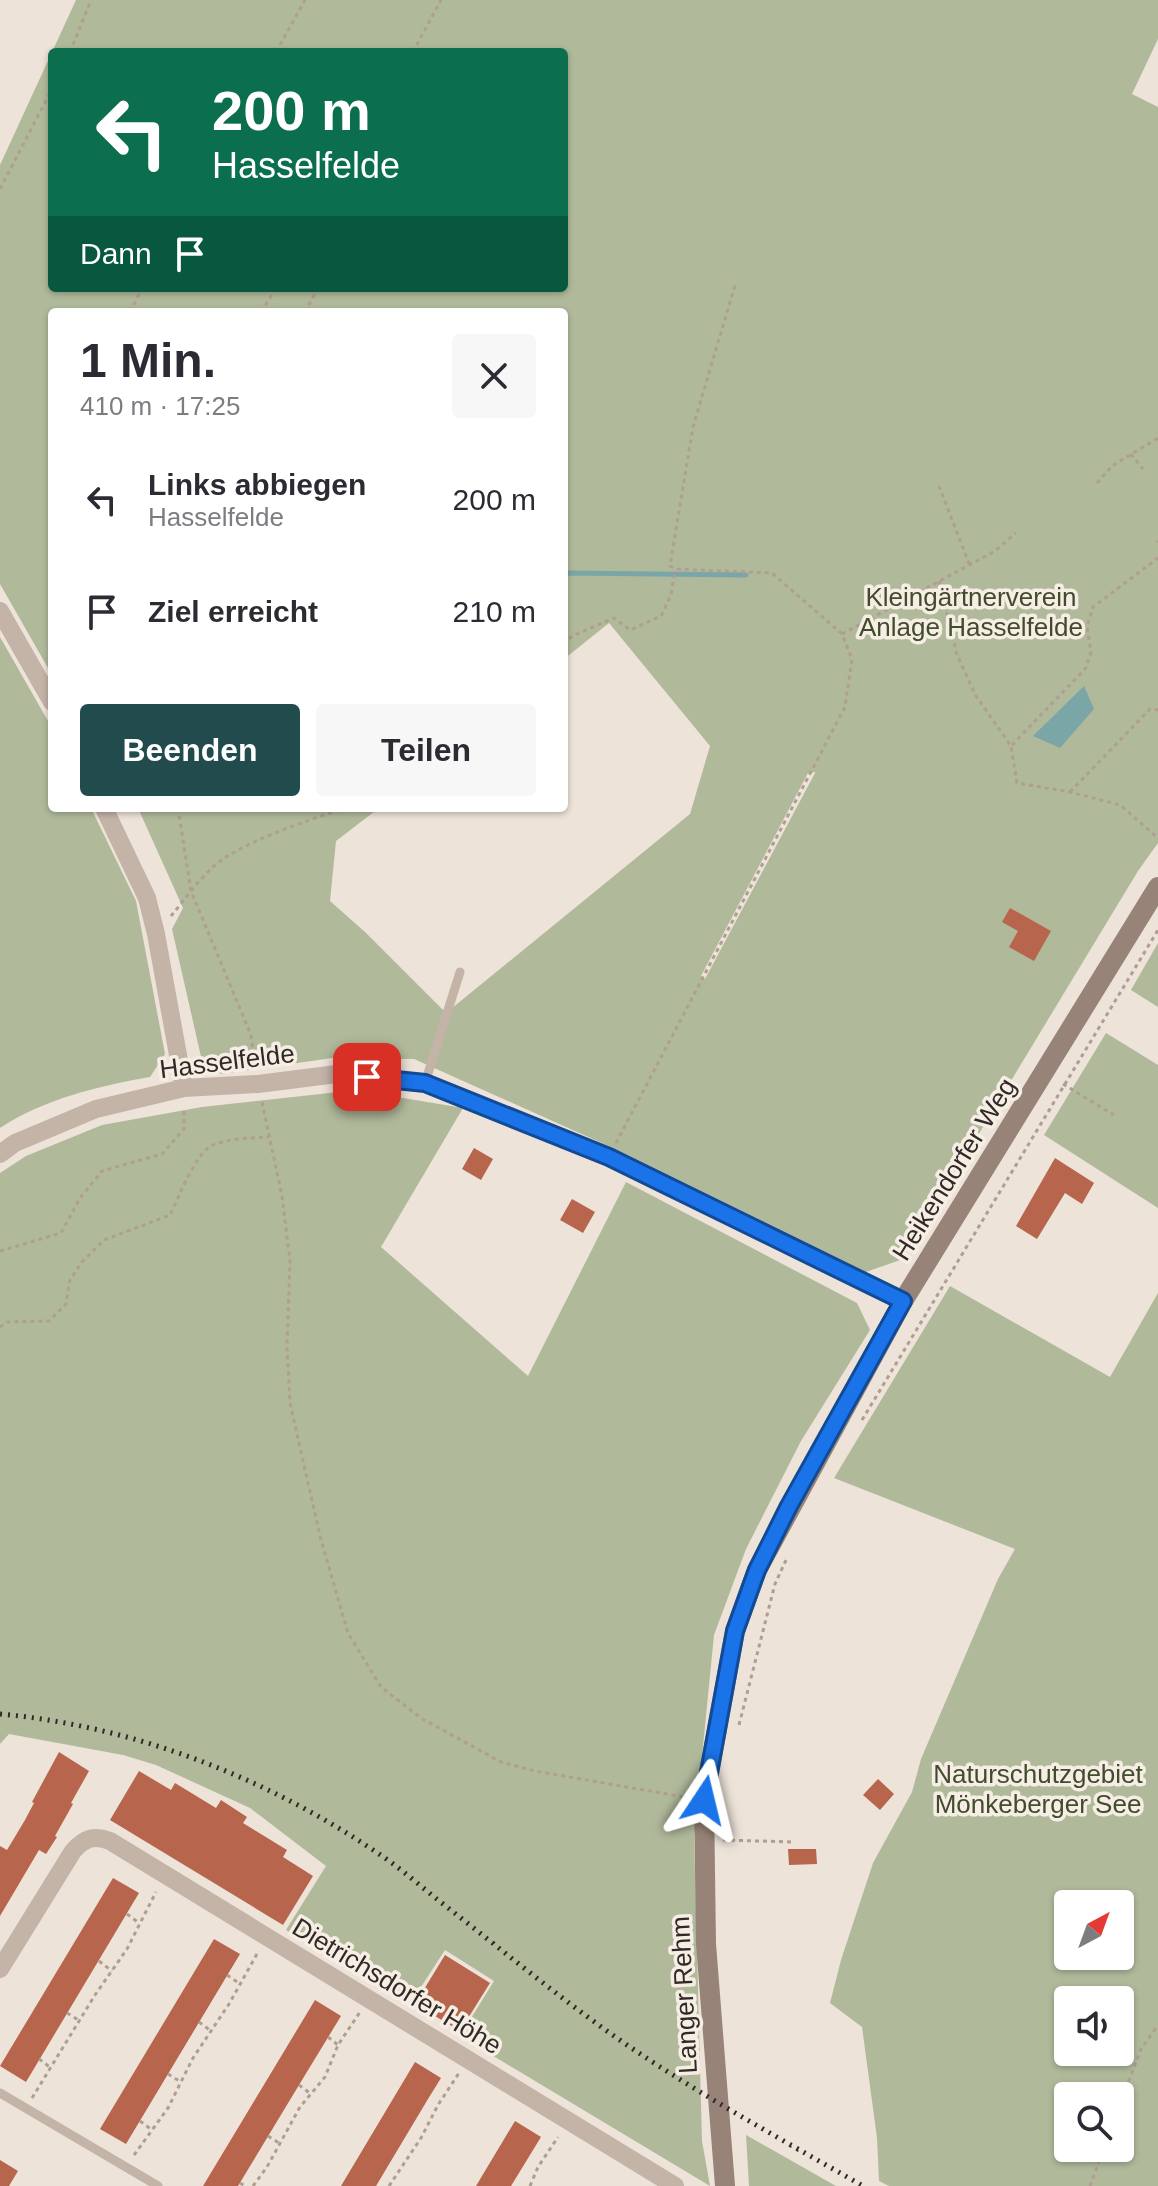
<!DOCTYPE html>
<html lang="de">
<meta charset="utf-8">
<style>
body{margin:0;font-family:Helvetica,sans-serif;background:#f7f7f7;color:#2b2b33;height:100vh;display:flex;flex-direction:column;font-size:30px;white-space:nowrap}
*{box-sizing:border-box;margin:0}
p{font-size:26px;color:#7c7c81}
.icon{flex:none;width:44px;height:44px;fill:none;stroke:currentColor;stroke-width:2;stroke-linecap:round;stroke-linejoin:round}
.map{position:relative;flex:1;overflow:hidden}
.sheet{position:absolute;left:48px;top:308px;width:520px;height:504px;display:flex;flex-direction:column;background:#fff;border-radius:8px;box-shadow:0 2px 6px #0004}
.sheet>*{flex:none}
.hud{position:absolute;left:48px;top:48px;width:520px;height:244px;border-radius:8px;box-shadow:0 2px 6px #0004;background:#0b6e4f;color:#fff;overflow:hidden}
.needle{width:52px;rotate:41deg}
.controls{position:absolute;left:1054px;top:1890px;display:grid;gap:16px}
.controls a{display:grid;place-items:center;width:80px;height:80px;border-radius:8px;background:#fff;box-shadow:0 2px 6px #0004;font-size:40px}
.pin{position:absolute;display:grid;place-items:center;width:68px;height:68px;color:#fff;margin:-34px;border-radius:16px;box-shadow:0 4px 12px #0006}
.me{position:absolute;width:88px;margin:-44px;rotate:10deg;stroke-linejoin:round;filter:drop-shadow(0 0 6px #0008)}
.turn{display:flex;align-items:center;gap:28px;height:168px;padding:0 32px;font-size:36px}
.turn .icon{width:104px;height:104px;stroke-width:2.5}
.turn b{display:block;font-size:56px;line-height:68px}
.then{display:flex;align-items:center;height:76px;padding:0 32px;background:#0003;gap:16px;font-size:30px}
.round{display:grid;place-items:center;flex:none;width:84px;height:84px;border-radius:8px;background:#f7f7f7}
.summary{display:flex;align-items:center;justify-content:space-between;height:136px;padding:0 32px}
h1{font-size:48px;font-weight:700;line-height:60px}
.action{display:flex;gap:16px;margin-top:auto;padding:16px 32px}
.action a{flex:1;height:92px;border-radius:8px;background:#214b4d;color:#fff;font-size:32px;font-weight:700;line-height:92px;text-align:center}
.action a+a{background:#f7f7f7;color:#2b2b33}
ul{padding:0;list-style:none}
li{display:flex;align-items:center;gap:24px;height:112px;padding:0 32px}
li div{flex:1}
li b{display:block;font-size:30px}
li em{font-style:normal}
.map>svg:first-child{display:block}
.green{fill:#b0ba9b;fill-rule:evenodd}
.water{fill:#7ba6a7}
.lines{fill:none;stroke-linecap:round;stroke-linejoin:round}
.stream{stroke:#7ba6a7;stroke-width:5}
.building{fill:#b7654d}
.path{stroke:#af9e91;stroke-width:3;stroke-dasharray:4 4;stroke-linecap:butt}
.lane{stroke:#c4b3a7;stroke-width:9}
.street{stroke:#c4b3a7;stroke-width:18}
.secondary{stroke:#978378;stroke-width:20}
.rail{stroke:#312926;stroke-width:5;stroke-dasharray:2 6;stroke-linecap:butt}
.route-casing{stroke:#114b97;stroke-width:20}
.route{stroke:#1a73e8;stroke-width:14}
.labels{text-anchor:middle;stroke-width:7;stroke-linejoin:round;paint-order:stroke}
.park-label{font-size:26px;fill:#414c2d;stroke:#f6eee4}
.street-label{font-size:26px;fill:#312926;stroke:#f6eee4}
</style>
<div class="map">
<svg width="1158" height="2186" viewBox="0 0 1158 2186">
<rect width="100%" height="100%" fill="#ede3d9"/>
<path class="green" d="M76,0h1082v39l-26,55 26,13v736l-20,28 -235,388 -37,13 -242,-119 -210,-94 -82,-1 -111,16 -19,-13 -30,-132 11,-21 -45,-100h241l-43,33 -6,60 35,31 81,81 244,-199 20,-68 -101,-123 -45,36v-347h-512v363l-52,-91v-419zM52,52h512v236h-512zM815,772v1l-110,206 -4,-3 107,-203z
M0,637l52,91v80h39l45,93 29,153 -15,23c-51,9 -106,22 -150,51z
M1158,943v64l-27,-17z
M1106,1033l52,32v143l-114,-73z
M339,1092l64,6 60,10 -82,139 147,129 98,-194 231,121 13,27 -69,111 -55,108 -32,86 -20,202 8,304 8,45 -250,-150 34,-55 -49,-31 -35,54 -124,-74 40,-64 -76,-58 -94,-43 -33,-10 -114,-21 -9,10v-571l26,-17 76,-31 100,-18z
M950,1286l160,91 48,-84v893h-269l-10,-5 -2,-43 -15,-111 -32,-24 11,-43 32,-97 39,-71 9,-33 77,-180 17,-30 -181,-71zM1068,1904h52v52h-52zM1068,2000h52v52h-52zM1068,2096h52v52h-52z
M746,2135l90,51h-87z"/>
<path class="water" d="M1084,686l10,23 -34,39 -27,-12z"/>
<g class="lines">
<path class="stream" d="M564,576l2,-3 180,2"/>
</g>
<path class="building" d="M1010,908l41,23 -17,30 -25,-14 9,-16 -16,-9z
M474,1148l19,11 -12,21 -19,-11z
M1055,1158l39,25 -12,21 -17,-11 -28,46 -21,-13z
M572,1199l23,13 -12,21 -23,-13z
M59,1752l30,19 -18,32 2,1 -18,32 2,1 -11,17 -7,-4 -39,66v-70l7,4 18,-30 9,-17 -2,-1z
M139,1771l32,19 4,-7 41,25 5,-8 26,17 -4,6 44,27 -4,7 30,19 -30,49 -173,-105z
M878,1779l16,15 -14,16 -17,-15z
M788,1849h28l1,15 -28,1z
M113,1878l26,15 -113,189 -26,-16z
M214,1939l26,15 -114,190 -26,-15z
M445,1955l45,28 -30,48 -45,-27z
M315,2000l26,16 -42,69 -61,101h-35z
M415,2062l26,16 -13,21 -52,87h-35z
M515,2121l26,16 -30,49h-35z
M0,2160l18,11 -9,15h-9z"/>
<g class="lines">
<path class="path" d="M70,52l21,-52
M276,52l29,-52
M413,52l28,-52
M0,189l52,-100
M130,312l12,-24
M261,312l15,-24
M305,312l13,-24
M1131,454l12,15
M1097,483l15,-17 46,-28
M939,486l31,80
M1157,542l1,-1
M939,581l18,74 19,41 35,50 6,37 53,9 50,13 38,33
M842,634l153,-83 21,-18
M564,645l8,-9 42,-18 16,12 31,-14 10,-21 4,-25
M1012,745l74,-77 5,-16 -4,-26 6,-19 65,-49
M1070,792l80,-83 8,1
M178,808l13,83 60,144 4,32
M171,916c16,-19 34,-46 55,-59 36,-22 80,-36 120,-49
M1063,1084l51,31
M262,1102l20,94 8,65 -3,86 3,56 31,137 27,93 33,54 40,31 80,44 34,9 149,26
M616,1143l229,-436 7,-48 -10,-25 -70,-61 -97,-4 -5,-3 23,-139 42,-142
M0,1251l61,-18 19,-35 22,-27 60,-17 22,-25v-22
M0,1327l7,-5 42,-1 17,-17 4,-24 12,-18 22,-22 66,-25c9,-18 25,-62 43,-70 17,-7 38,-7 56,-8
M862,1420l296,-490
M739,1725l36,-141 11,-24
M723,1840l72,2
M127,1914l12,9
M99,1961l13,10
M227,1975l12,8
M67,2013l13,8
M199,2022l12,9
M328,2037l10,8
M39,2059l12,9
M168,2074l13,8
M299,2085l12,9
M32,2098l63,-103 32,-46 29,-57
M1120,2104l21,-55 17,-24
M140,2121l12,9
M268,2136l11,7
M134,2155l34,-47 25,-50 36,-54 28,-50
M240,2183l5,3
M253,2186l14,-19 33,-60 25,-30 13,-32 22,-33
M389,2186l32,-48 17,-33 21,-32
M530,2186l8,-19 20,-30
M1090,2186l14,-38"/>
<path class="lane" d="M425,1083l35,-111
M0,2093l158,93"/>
<path class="street" d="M0,611l52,91
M104,808l43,90 9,36 28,154
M0,1154l15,-11 81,-34 88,-21 74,-4 79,-10 88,9 184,74 294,144
M0,1969l73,-118c12,-13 20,-16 37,-10l565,345"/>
<path class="secondary" d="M725,2186l-19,-242 -2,-144 31,-169 22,-61 146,-269 255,-414"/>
<path class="rail" d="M0,1714c133,12 265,63 376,138 22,14 42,32 62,48 54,42 107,86 162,126 83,60 174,109 263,160"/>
</g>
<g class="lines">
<defs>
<path id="route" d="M367,1077l58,6 184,74 294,144 -114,205 -32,64 -22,61 -31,169"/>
</defs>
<use href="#route" class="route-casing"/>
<use href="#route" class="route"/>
</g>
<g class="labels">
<g class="park-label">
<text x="971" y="606">Kleingärtnerverein<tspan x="971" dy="30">Anlage Hasselfelde</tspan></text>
<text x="1038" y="1783">Naturschutzgebiet<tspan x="1038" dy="30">Mönkeberger See</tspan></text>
</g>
<g class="street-label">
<text transform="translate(227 1061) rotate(-7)" y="9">Hasselfelde</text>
<text transform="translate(954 1169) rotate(-58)" y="9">Heikendorfer Weg</text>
<text transform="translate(397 1986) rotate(31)" y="9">Dietrichsdorfer Höhe</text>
<text transform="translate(684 1995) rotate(-93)" y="9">Langer Rehm</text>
</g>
</g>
</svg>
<div class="controls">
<a><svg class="needle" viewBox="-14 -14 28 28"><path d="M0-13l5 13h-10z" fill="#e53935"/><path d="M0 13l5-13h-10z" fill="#7c7c81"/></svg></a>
<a><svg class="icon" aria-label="sound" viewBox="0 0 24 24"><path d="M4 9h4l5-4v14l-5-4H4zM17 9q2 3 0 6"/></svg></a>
<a><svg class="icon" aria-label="search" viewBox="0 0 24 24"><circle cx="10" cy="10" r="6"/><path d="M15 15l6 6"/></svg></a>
</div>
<div class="pin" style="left:367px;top:1077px;background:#d93025"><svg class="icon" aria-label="arrive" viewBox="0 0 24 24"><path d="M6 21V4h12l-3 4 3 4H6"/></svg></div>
<svg class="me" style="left:704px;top:1800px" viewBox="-20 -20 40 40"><path d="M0-17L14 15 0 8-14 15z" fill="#1a73e8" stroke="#fff" stroke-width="4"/></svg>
<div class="hud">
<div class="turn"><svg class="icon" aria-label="left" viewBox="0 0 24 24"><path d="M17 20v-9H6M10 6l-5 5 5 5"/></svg><div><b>200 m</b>Hasselfelde</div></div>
<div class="then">Dann<svg class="icon" aria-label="arrive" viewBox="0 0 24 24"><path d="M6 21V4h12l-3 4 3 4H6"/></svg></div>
</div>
<section class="sheet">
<div class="summary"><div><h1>1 Min.</h1><p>410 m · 17:25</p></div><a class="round"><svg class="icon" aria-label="close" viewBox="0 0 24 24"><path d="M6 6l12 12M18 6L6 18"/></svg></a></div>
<ul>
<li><svg class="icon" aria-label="left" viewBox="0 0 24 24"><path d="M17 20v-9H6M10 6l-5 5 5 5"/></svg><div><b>Links abbiegen</b><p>Hasselfelde</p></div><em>200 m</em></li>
<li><svg class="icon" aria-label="arrive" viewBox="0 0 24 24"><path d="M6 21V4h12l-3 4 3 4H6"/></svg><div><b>Ziel erreicht</b></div><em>210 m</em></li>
</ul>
<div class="action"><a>Beenden</a><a>Teilen</a></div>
</section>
</div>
